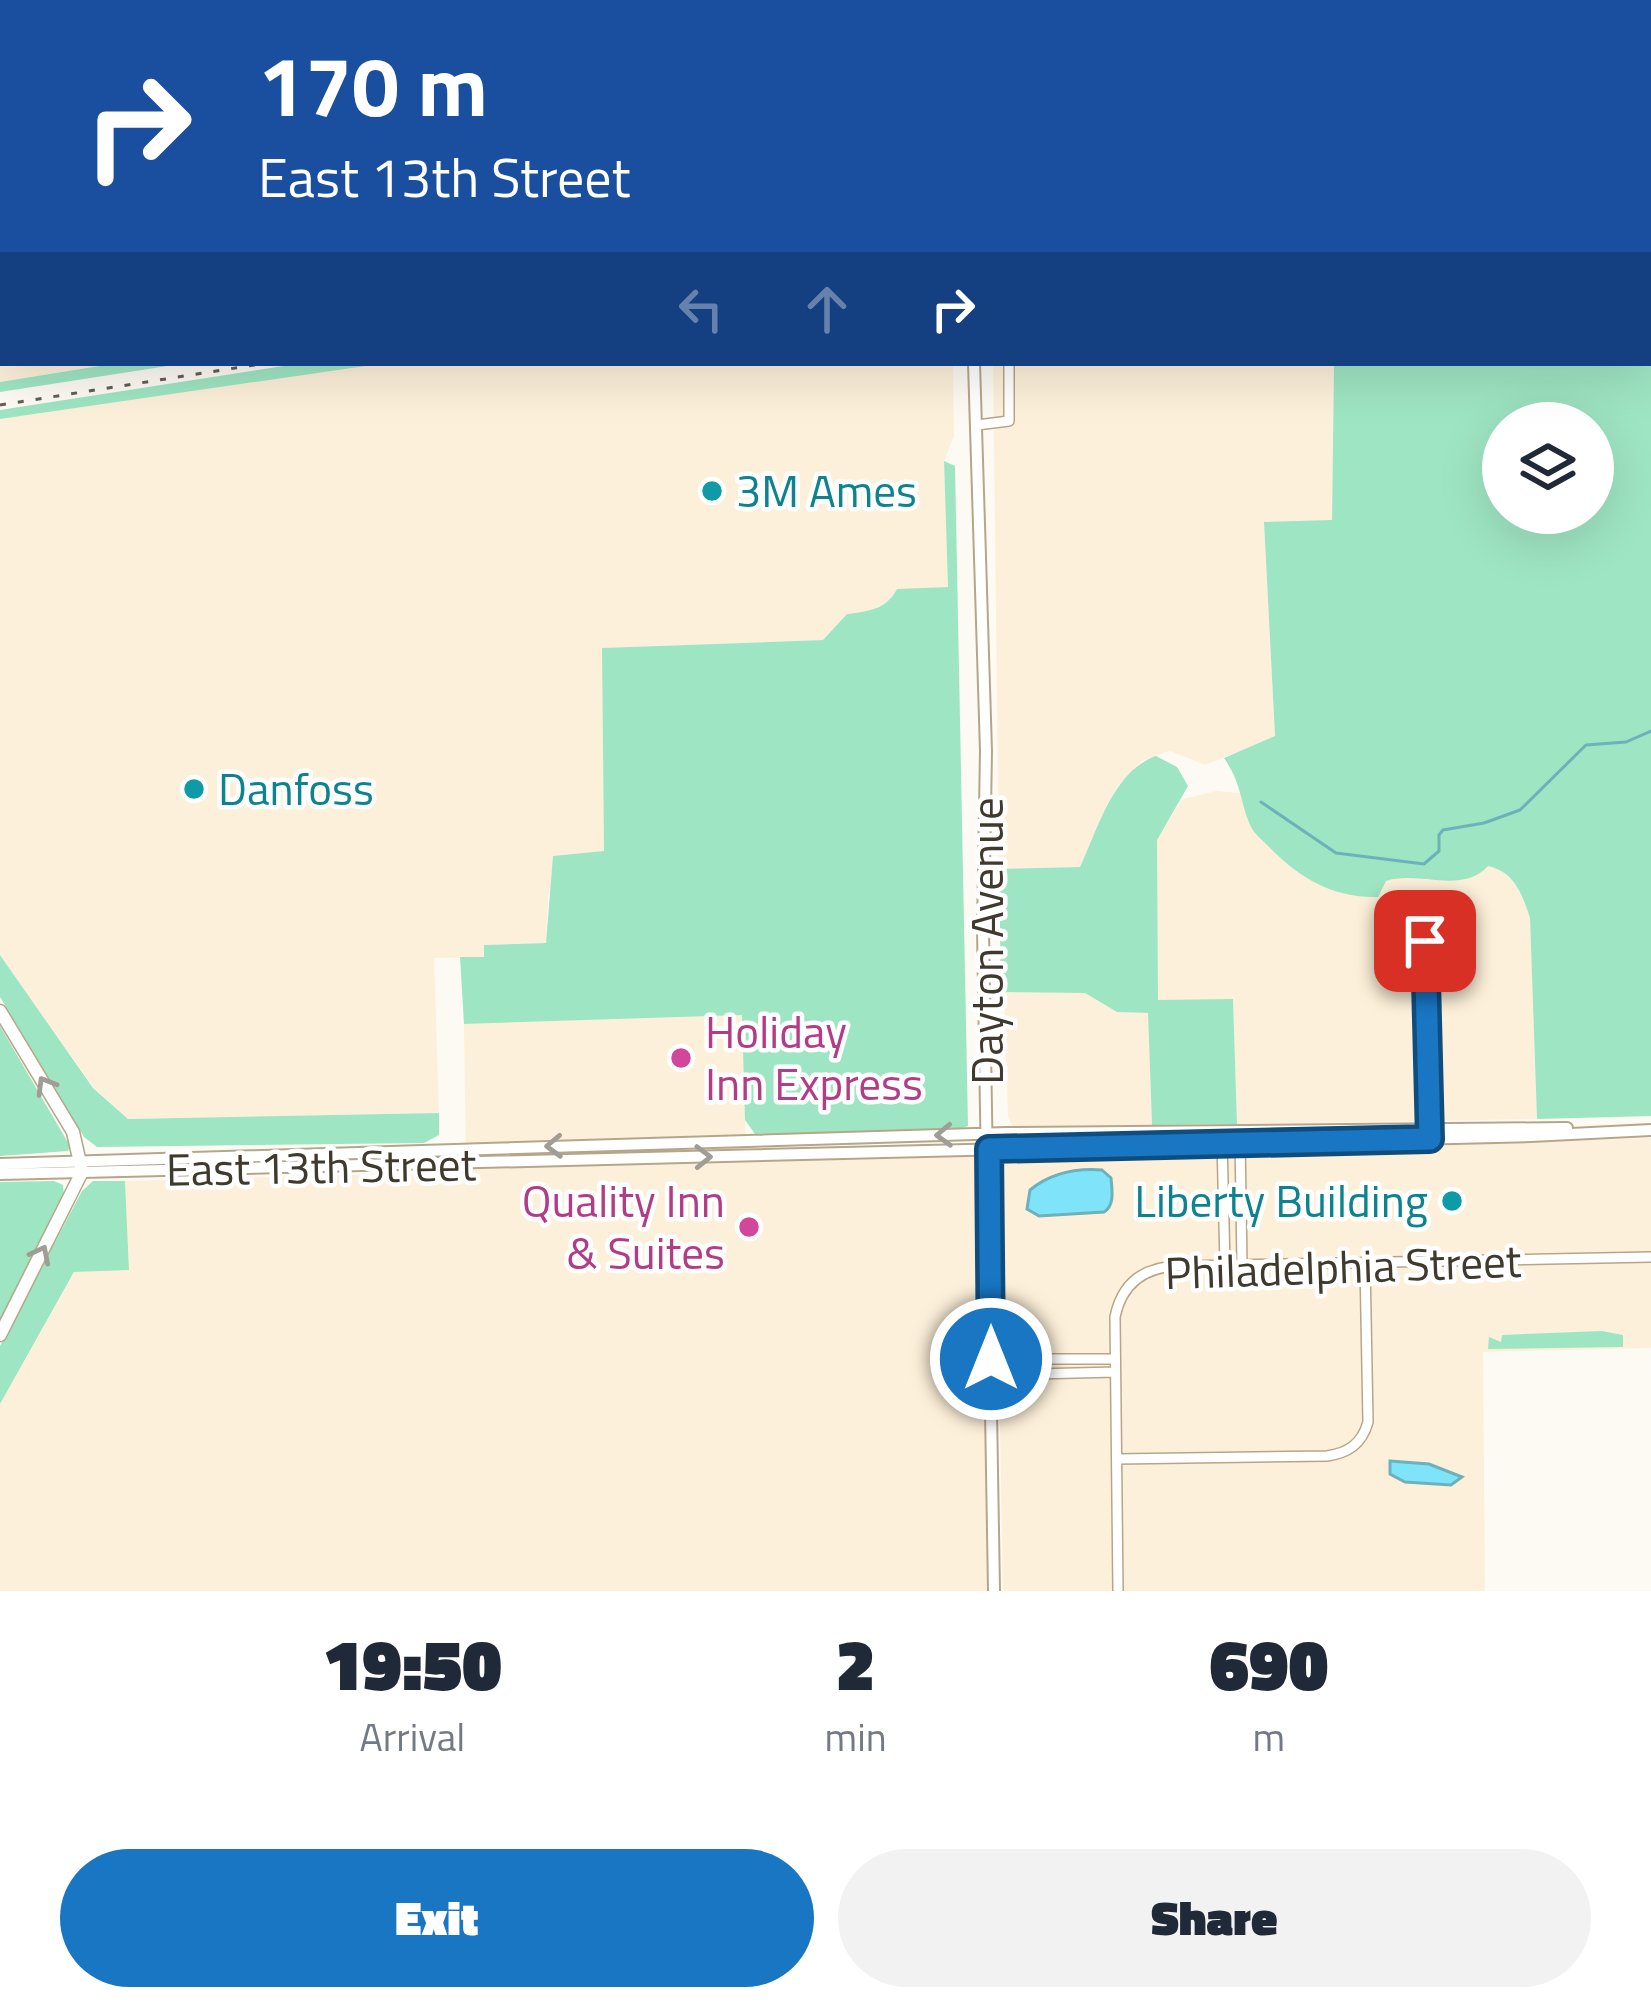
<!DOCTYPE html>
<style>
body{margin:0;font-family:"Titillium Web",sans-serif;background:#f2f2f3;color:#1f2937;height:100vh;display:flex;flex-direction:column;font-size:45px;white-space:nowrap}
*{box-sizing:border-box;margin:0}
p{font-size:39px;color:#747a83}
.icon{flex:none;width:66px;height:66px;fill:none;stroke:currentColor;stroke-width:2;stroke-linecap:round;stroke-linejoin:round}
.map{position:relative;height:1591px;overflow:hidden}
.details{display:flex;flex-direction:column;background:#fff;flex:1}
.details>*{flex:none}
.banner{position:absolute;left:0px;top:0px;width:1653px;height:366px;box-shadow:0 12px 48px #0002;background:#1a4fa0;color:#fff;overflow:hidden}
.controls{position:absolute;left:1482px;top:402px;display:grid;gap:24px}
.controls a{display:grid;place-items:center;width:132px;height:132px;border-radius:50%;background:#fff;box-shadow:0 12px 48px #0002;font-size:60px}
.pin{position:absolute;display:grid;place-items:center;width:102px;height:102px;color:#fff;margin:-51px;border-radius:24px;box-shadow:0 6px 18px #0006}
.me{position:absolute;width:132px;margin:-66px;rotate:0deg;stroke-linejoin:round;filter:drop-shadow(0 0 9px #0008)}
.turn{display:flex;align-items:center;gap:42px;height:252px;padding:0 60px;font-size:54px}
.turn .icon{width:156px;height:156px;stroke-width:2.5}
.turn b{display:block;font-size:84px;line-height:102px}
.lanes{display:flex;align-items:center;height:114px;padding:0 60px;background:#0003;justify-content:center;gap:60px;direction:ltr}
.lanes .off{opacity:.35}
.eta{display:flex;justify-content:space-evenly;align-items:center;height:204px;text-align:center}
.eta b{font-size:72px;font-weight:800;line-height:84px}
.button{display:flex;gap:24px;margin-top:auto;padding:24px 60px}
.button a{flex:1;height:138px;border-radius:72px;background:#1876c3;color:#fff;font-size:48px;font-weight:800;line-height:138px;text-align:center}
.button a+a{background:#f2f2f3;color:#1f2937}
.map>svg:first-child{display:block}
.built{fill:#fdf0da}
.green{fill:#9ee5c3;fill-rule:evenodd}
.water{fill:#7fe4f9;stroke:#6cb1bc;stroke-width:3}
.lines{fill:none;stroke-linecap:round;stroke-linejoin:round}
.stream{stroke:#6cb1bc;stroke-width:3}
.minor-casing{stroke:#b6a689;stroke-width:12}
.major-casing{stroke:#b6a689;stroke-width:14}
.highway-casing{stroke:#b6a689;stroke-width:15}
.minor{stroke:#fff;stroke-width:9}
.major{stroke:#fff;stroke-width:10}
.highway{stroke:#fff;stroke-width:12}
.rail{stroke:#645e53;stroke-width:3;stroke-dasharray:6 12;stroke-linecap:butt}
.oneway{stroke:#a09c96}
.route-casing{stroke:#104d7f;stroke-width:30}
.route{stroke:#1876c3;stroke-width:21}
.culture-dot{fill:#0f9aa8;stroke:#fff;stroke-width:4.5}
.hotel-dot{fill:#d1479c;stroke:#fff;stroke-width:4.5}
.labels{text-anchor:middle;stroke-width:9;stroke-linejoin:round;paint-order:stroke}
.culture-label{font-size:45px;fill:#0d838f;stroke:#fff;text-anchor:start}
.street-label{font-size:45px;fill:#40392d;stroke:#fff}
.hotel-label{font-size:45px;fill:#b23c85;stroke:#fff;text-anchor:start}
</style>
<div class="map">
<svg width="1651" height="1591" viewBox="0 0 1651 1591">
<rect width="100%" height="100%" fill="#fdfaf4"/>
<path class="built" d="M0,0h943v3h-940v360h115l-118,19z
M973,0h678v80l-1,-77z
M386,363h567l1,73 -10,25 4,126 -57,13 -17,10 -27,4 -23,26 -221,8 1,203 -51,35 -5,10 -2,47 -61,2 -1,12 -50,1 5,155 -311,6 -34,-31 -94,-133v-536z
M993,363h341l-2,158 -68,1 11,215 -70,28 -35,-14 -28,10 -25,26 -37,80 -81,2z
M1216,791l26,2 10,37 134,51 15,-5 27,4 60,-14 10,2 23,21 9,29 7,201 -300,5 -4,-124 -75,1 -2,-161 27,-41z
M1004,992l81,1 32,19 31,1 4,112 -139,3 -5,-12z
M743,1015l3,145 376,-9 44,4 485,-17v210l-168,4 2,239h-482l-6,-324 -14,-1 5,325h-988v-187l75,-132 54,-3 -4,-88 341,-9 -2,-148z"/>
<path class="green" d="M1651,157v959l-114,3 -7,-201c-7,-22 -15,-46 -42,-52 -26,29 -70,4 -102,15l-8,16c-45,1 -77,-18 -108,-49 -6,-7 -15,-13 -19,-21 -12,-27 -8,-41 -27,-69l51,-22 -11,-214 68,-2 2,-157h316zM1593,423v90h-90v-90z
M118,363h69l-187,29v-10z
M303,363h83l-386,56v-9z
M944,461l11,5 13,660 -11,4 -202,4 -10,-14 -3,-105 -278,9 -4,-67h24v-12l62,-2 7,-87 51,-5 -2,-203 221,-8 24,-26c22,-3 39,-4 50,-25l51,-2z
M1156,756l21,11 11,19 -31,54 1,160 75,-1 4,125 -85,1 -4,-112 -31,-1 -32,-19 -80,-1 -1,6 -3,-1 -2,-128 81,-2c18,-38 33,-96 76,-111z
M0,955l93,133 35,31 311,-6v22l-15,8 -327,4 -13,-10 -84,-140z
M0,1026l70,120 -2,5 -68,5z
M54,1181l9,4 1,10 -64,128v-141z
M93,1181h32l4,89 -55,2 -74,132v-58l82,-155z
M1602,1331l21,4v12l-135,2 1,-12 12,5 1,-7z"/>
<path class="water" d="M1102,1170l9,8c1,12 4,27 -7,34l-65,4 -12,-7 3,-19c21,-17 45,-22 72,-20z
M1390,1461l39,3 33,13 -11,8 -46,-3 -15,-8z"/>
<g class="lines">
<path class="stream" d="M1261,802l75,51 88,11 15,-13v-16l4,-5 41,-7 36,-13 66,-65 40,-3 25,-11"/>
<defs>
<path id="minor" d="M304,0v3
M1277,0v3
M1603,0v3
M977,425l32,-4v-58
M1425,941l5,193
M1240,1138l2,127
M1222,1141l3,124
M991,1359h124
M991,1375l124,-3
M1117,1459l210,-3c21,-3 35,-12 41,-34l-3,-159
M1118,1591l-3,-274c7,-34 29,-50 63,-51l473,-9"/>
<path id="major" d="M964,0v3
M974,363l12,388 -3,178 11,662
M0,1164l1007,-31 560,-5
M0,1174l1531,-38 120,-6"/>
<path id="highway" d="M0,1011l73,121 9,40 -82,163"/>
</defs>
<use href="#minor" class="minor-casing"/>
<use href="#major" class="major-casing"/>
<use href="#highway" class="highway-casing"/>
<use href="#minor" class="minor"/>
<use href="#major" class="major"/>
<use href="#highway" class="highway"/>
<path class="rail" d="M1650,146h1
M0,320h3
M0,405l267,-42"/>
</g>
<defs><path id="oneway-chevron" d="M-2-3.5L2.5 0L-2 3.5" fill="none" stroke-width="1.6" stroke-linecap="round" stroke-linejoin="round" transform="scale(3)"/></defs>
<g class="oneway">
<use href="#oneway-chevron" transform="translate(45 1085) rotate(-121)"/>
<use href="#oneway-chevron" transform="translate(944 1135) rotate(178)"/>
<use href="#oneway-chevron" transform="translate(554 1146) rotate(178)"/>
<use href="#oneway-chevron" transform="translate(703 1157) rotate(-1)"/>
<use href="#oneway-chevron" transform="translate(41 1254) rotate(-63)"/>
</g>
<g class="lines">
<defs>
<path id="route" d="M991,1359l-2,-210 441,-10 -5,-198"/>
</defs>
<use href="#route" class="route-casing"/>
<use href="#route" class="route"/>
</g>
<g class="culture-dot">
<circle cx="712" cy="491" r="12"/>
<circle cx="194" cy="789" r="12"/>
<circle cx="1452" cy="1201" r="12"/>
</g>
<g class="hotel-dot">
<circle cx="681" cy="1058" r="12"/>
<circle cx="749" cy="1227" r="12"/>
</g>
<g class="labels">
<g class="culture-label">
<text x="736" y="507">3M Ames</text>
<text x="218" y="805">Danfoss</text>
<text x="1428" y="1217" text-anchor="end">Liberty Building</text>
</g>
<g class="street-label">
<text transform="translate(987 941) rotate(-90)" y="16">Dayton Avenue</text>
<text transform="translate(321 1167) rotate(-1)" y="16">East 13th Street</text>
<text transform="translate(1343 1267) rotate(-2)" y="16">Philadelphia Street</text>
</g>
<g class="hotel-label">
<text x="705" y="1048">Holiday<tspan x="705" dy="52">Inn Express</tspan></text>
<text x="725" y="1217" text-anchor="end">Quality Inn<tspan x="725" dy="52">&amp; Suites</tspan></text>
</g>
</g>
</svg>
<div class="controls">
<a><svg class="icon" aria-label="layers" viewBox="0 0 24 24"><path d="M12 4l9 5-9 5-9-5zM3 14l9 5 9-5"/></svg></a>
</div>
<div class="pin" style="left:1425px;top:941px;background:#d93025"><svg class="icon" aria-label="arrive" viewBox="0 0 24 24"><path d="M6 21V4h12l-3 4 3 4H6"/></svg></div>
<svg class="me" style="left:991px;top:1359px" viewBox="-20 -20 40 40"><circle r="17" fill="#1876c3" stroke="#fff" stroke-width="3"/><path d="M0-11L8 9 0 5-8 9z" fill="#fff"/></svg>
<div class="banner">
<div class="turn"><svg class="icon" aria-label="right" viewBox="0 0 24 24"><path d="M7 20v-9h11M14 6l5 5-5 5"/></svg><div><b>170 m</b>East 13th Street</div></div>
<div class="lanes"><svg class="icon off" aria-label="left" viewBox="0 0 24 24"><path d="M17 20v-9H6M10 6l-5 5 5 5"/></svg><svg class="icon off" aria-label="ahead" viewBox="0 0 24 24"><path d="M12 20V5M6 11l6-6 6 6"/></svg><svg class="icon" aria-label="right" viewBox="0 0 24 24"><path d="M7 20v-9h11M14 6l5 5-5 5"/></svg></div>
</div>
</div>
<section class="details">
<div class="eta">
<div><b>19:50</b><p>Arrival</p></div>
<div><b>2</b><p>min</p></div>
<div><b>690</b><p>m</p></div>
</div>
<div class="button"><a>Exit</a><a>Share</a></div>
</section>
